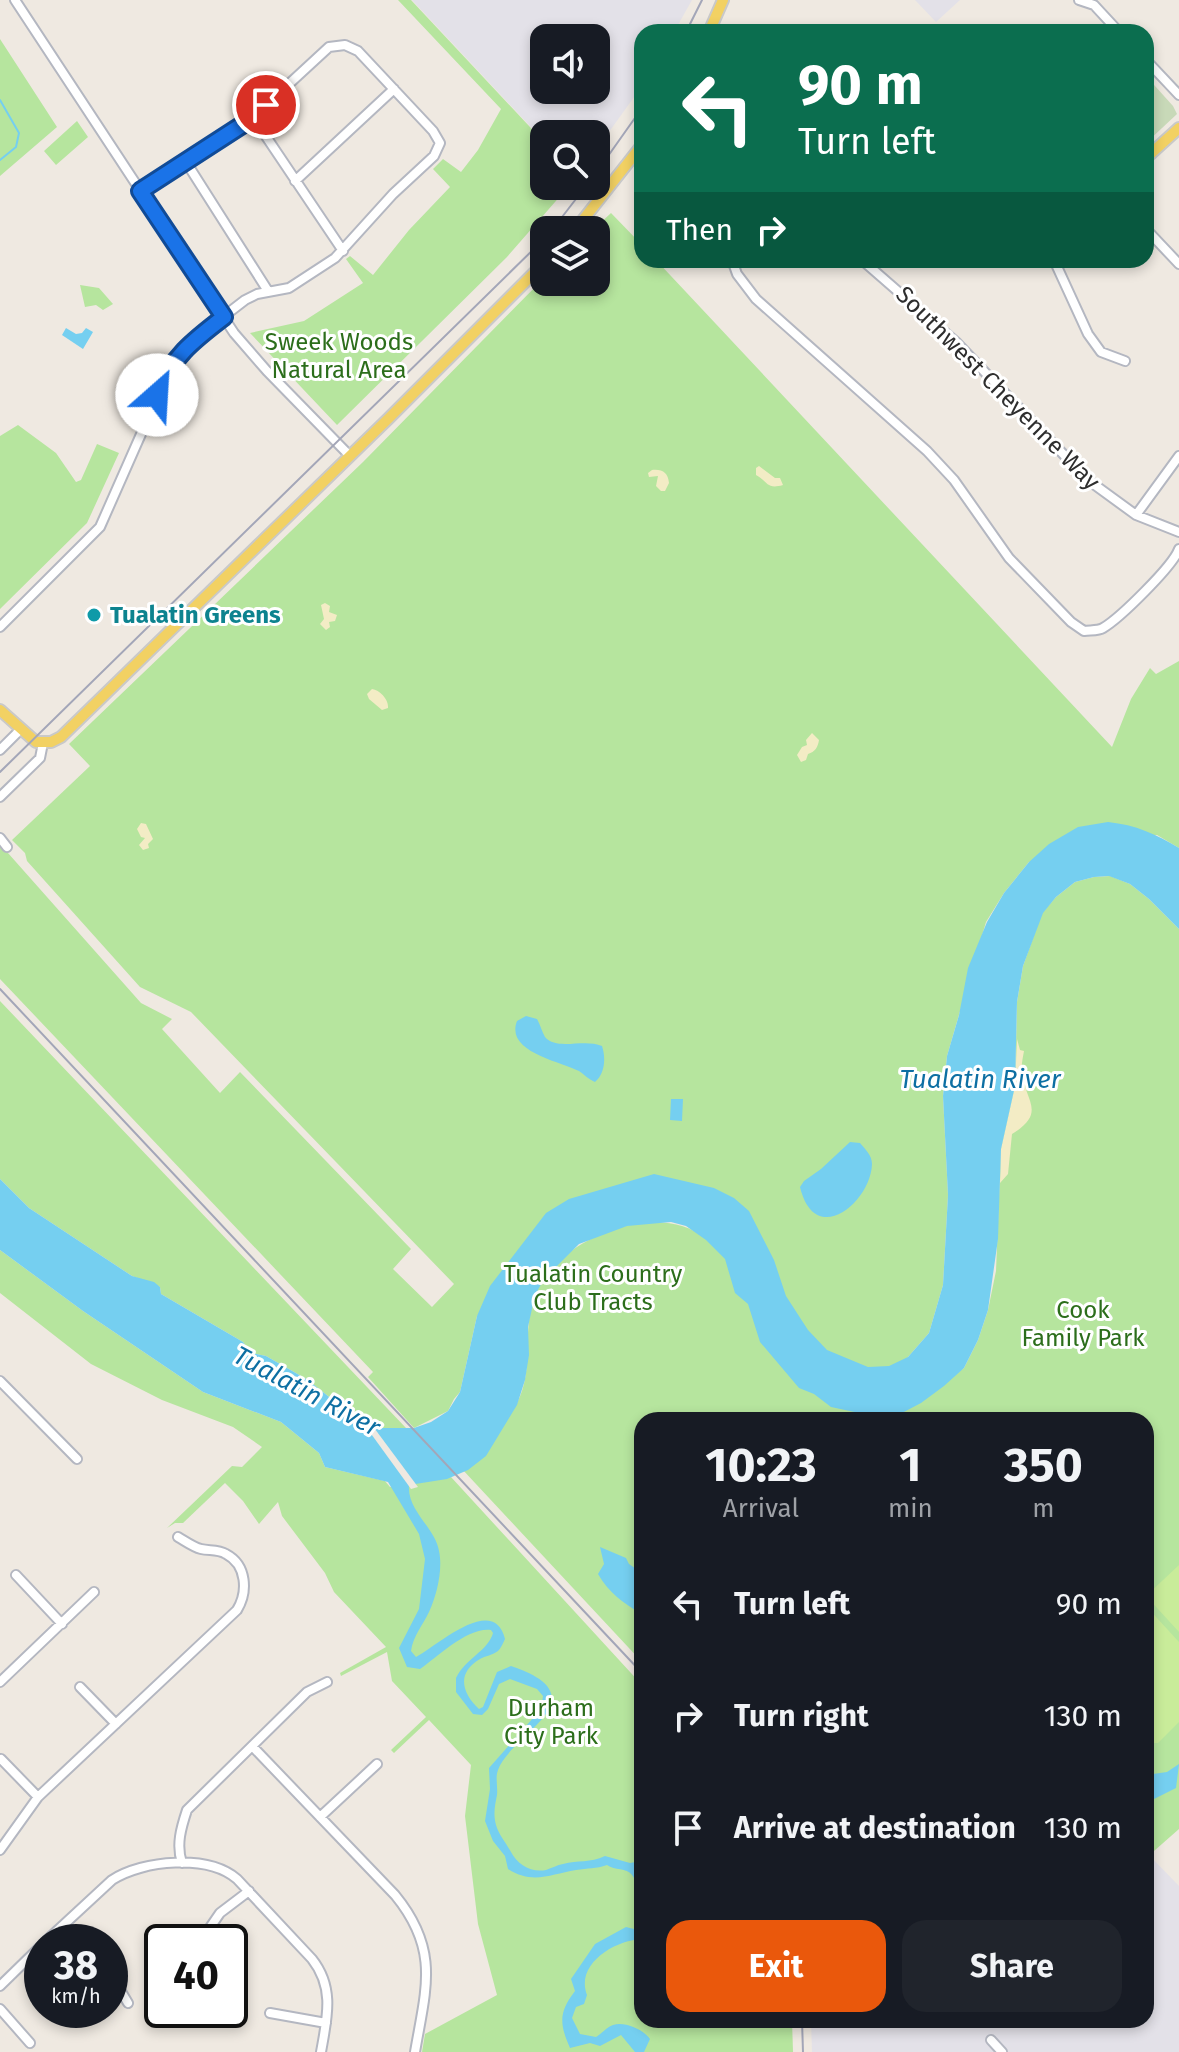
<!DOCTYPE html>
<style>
body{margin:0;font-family:"Fira Sans",sans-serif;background:#20242c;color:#f1f3f6;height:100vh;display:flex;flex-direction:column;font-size:30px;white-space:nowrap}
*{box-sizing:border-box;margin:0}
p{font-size:26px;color:#9ea1a6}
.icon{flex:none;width:44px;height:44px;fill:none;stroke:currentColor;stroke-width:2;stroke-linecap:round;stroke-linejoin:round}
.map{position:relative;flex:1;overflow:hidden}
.sheet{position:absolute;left:634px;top:1412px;width:520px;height:616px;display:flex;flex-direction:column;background:#171b24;border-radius:24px;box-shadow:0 4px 12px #0003}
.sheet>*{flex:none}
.top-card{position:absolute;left:634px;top:24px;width:520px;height:244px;border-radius:24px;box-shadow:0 4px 12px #0003;background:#0b6e4f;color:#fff;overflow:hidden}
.tools{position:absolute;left:530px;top:24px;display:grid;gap:16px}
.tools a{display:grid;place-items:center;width:80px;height:80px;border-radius:16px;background:#171b24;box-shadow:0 4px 12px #0003;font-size:40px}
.speed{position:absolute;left:24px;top:1924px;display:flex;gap:16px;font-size:40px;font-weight:700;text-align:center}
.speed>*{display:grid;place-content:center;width:104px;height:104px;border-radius:50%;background:#171b24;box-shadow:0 4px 12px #0003;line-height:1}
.speed small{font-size:20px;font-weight:400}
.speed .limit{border:4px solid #111;border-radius:12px;background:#fff;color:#111}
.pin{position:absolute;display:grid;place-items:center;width:68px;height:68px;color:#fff;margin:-34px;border:4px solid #fff;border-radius:50%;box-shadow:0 2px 8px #0007}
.me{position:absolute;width:88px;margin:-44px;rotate:26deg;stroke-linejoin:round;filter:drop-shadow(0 0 6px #0008)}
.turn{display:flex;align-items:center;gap:28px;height:168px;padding:0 32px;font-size:36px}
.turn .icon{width:104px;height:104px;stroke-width:2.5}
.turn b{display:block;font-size:56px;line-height:68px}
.then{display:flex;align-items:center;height:76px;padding:0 32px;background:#0003;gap:16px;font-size:30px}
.eta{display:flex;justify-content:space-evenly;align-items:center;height:136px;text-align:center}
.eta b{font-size:48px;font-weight:700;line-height:56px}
.button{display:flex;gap:16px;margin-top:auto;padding:16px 32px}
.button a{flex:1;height:92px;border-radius:24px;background:#ea580c;color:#fff;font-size:32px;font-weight:700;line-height:92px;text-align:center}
.button a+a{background:#20242c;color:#f1f3f6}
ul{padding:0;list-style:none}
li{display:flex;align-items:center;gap:24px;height:112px;padding:0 32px}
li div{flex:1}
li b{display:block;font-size:30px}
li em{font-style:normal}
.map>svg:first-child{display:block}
.industrial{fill:#e3e1e8;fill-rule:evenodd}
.green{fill:#b6e59e}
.sand{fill:#f3ecc5}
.cemetery{fill:#c8d9b8}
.pitch{fill:#c9ec9a}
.water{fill:#75cff0}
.pier{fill:#efe9e1}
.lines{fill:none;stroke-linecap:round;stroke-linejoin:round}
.stream{stroke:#75cff0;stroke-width:2}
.minor-casing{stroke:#b4b7c1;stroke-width:12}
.major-casing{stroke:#c9c9c9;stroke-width:14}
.minor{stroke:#fff;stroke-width:8}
.major{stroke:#f2d163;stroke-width:10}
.rail{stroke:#a3a6b8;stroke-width:2}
.route-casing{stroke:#114b97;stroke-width:20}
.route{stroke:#1a73e8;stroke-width:14}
.culture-dot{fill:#0f9aa8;stroke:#fff;stroke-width:3}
.labels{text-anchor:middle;stroke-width:6;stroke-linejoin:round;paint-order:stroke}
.park-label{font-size:24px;fill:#2c6e1b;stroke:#fff}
.street-label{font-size:24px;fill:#2e2e2e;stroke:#fff}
.culture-label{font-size:24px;font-weight:bold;fill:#0d838f;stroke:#fff;text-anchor:start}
.water-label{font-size:26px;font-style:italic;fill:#0d6fa3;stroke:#fff}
</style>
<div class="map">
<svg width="1179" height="2052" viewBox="0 0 1179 2052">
<rect width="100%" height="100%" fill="#efe9e1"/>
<path class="industrial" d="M412,0h280l-18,32h-32v54l-46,64v-16h-52v7zM544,38h52v52h-52z
M915,0h45l-24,22z
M1146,1852l33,34v166h-367l-1,-32h335z"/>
<path class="green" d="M398,0h13l133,142v44h25l-62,71 -170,168 -87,-92 54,-12 59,-38 -17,-24 4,-3 23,19 36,-45 41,-43 -17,-18 10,-10 18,13 17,-22 23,-41z
M0,39l57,88 -57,49z
M77,121l11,16 -32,28 -12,-14z
M611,213l31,32v15h14l456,487 19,-48 19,-31 6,6 23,-13v187l-22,-13 -128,27 -25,31 -18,29 -39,134 -4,40 5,99 -5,90 -14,48 -21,24 -30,59 22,-2 64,-46 14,-28 10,-30 8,-39 5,-122 14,-63 2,-84 6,-36 19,-53 14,-16 19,-15 19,-5 16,-1 20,8 19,15 30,30v900l-25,22h-8v-431h-504v242l-180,-193c15,-18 45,-46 55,-66 18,-34 4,-73 18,-108 21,-56 123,-97 171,-56l-20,-20 -59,5 -49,19 -101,73 -17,76 -6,7 -6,12 -34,17 -46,-51 5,-5 -373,-393v-135l141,159 31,16 -10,10 58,64 20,-21 171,177 -18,20 39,38 22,-23 -263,-272 -51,-25 -113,-126 -2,-8 -13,-13 78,-74 -21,-22 294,-282 181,-184v4h52v-52h-3z
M80,285l19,3 14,16 -10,6 -7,-5 -11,2z
M18,425l38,28 20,29 5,-2 16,-36 22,9 -32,70 -87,86v-173z
M0,1001l406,427h-32l-15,-7 -51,-41 -42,-24 -15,-3 -8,-11 -82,-48 -1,-7 -28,-11 -103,-68 -29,-29z
M0,1250l83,61 120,81 78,30 38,31 6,14 60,14 5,6 61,-10 191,208v335h150l1,32h-371l3,-18 72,-39 -19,-71 -13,-108 6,-51 -42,-45 -35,33 -3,-3 35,-33 -34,-36 -5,-29 -46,24 -1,-3 46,-26 -52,-55 -9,-19 -43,-57 -4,-14 -19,22 -16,-23 -18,-18 -42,40h-8l-8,5 65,-62 10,1 20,-20 -29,-20 -71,-27 -71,-36 -91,-71z"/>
<path class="sand" d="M759,466l16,12h5l3,7c-17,5 -15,-4 -27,-10v-7z
M652,470c11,-1 16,3 17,13l-4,8h-4l-5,-5 2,-10 -9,1 -1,-4z
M325,603l5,3 -1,6 8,3 -2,6 -6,1 1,5 -4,3 -6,-6 4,-5 -3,-14z
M372,689c8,1 17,11 16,19l-6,2 -13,-11 -2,-5z
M812,733l7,7c-1,7 -4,12 -11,14l-2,6 -5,2 -4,-7 5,-8 5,-2 -1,-5z
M141,823l5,1 7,15 -5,5 1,4 -6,2 -4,-5 6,-7 -4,-1 -4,-8z
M1017,1039l3,11 4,1c-1,6 -3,14 -2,20 2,30 26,41 -10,63l-4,40 -8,9 1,-34 14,-63z"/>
<path class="cemetery" d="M1146,76l27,30 4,8 -31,29z"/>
<path class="pitch" d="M1179,1565v67l-33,-36z
M1146,1606l33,36v80l-21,21h-7l-5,-6z"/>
<path class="water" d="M66,328l10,6 6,-1 4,-5 7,4 -10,17 -21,-14z
M1108,822c28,3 48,12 71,26v81l-30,-30 -19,-15 -21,-8 -15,1 -19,5 -19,15 -13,16 -20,53 -6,36 -2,84 -14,63 -3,90 -10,71 -10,30 -14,28 -20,18 -23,17 -21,11 -22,3 -47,-10 -17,-13 -15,-6 -39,-46 -12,-38 -13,-11 -10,-34 -19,-19 -20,-14 -15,-4 -44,4 -48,18 -35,35 -9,16 -7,32 1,28 -4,25 -8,25 -31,51 -18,14 -21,9 -38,6c-2,26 26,42 30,66 4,18 -2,44 -10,61 -6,13 -16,24 -18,39l5,6c21,-11 78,-64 89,-18 -2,4 -4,9 -7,12 -5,4 -13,5 -18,8 -24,14 -18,34 -1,50l4,-2 14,-35 14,-6c14,5 40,14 41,32 2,21 -46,48 -54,72 -3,8 0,16 -1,25 -2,10 -4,19 -1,30 3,10 10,18 15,27 6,12 20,21 35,18 6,-2 11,-5 17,-6 15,-4 27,-1 42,-8l25,7 11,-2 1,33c-4,-6 -6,-14 -10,-19 -6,-8 -17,-4 -25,-10 -11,4 -19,3 -31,5 -25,4 -43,15 -68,-1l-3,-13 -12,-15 -8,-20 5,-32 -1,-21 52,-59 2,-13 -6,-7 -27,-10 -11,5 -11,25 -6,6 -9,-1 -17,-22v-14c10,-20 32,-27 37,-45l-2,-3c-24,-3 -53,27 -71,39l-13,-2 -8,-19 20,-39 6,-50 -6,-25 -31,-52 -63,-15 -6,-14 -38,-31 -78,-30 -120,-81 -83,-61v-71l29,29 103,68 22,6 6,5 1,7 82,48 8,11 15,3 42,24 51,41 15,7h40l17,-6 17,-11 12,-19 17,-76 13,-30 56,-73 23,-14 85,-25 60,14 20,10 15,13 25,49 12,36 22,34 19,20 41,17 21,-1 19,-9 21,-24 14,-48 5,-90 -5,-99 4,-40 12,-41 9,-47 19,-46 17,-29 25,-31 20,-18 29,-17z
M526,1016l11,3c3,5 5,13 8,18 12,14 39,1 57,9 4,12 3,28 -7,36 -7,-3 -10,-7 -16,-11 -19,-10 -74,-19 -62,-50z
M671,1099h12l-1,22 -12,-1z
M850,1142l10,1c5,6 12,12 12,21 -1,38 -57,85 -72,23l4,-6 17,-12z
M600,1547l26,11 3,6 13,9v41c-19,-11 -33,-21 -44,-40l6,-10z
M1179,1764l-3,24 -22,11 -2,12 -6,5v-41l21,-3z
M626,1927l16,4v8c-27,1 -67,25 -55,56l-3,9 -8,3 -4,11 8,16 16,3c5,-3 11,-10 17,-12 12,-4 31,5 37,14l-6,13h-9l-14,-17 -21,11 -10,-3 -20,5c-11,-25 -11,-36 5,-57l-4,-12 24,-35z"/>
<path class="pier" d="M356,1413l13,8 49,66 -7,2z"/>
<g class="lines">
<path class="stream" d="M0,100l19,33 -3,14 -16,13"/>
<defs>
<path id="minor" d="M15,0l219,333 33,38 83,85
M1079,0l15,5 25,27
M1146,60l33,35
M253,117l90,134
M186,162l82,129
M295,181l99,-92
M1146,229l33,35
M732,260l5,14 19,25 171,152 27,29 55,78 62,64 13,9c6,-1 14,0 19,-3 17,-10 70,-62 76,-79
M862,260l94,82 132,138 48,35 43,17
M1054,260l34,74 13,18 24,9
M1136,515l43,-59
M0,627l100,-100 72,-163 25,-27 48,-37 12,-6 32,-6 46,-30 58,-64 41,-38 6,-13 -7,-12 -75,-80 -13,-6 -16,2 -76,70 -113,74
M0,750l20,-20
M0,797l40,-39 3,-15
M0,838l7,9
M0,1381l77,78
M16,1575l46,49
M0,1682l94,-90
M80,1687l36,37
M252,1746l143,149c45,55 31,93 20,157
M1,1759l37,38
M320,1817l57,-53
M0,1850l38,-53 199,-187c11,-18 10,-45 -11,-56 -8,-5 -17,-3 -25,-5 -8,-2 -16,-8 -23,-12
M182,1863c-6,-18 -1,-35 5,-53l120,-118 20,-10
M62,1926l17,16
M209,1929l11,-16 29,-22
M45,1942l67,-62c31,-20 96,-26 125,-1l75,80c23,29 15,59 9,93
M110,1973l18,30
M0,1986l42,-41
M0,2009l30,34
M270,2013l56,10
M991,2040l11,12"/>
<path id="major" d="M709,32l14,-32
M1146,158l33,-30
M575,230l67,-85
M0,710l36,32h15l10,-5 328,-319 155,-155"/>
</defs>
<use href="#minor" class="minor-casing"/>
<use href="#major" class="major-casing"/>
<use href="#minor" class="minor"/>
<use href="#major" class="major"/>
<path class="rail" d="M686,32l16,-32
M596,173l46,-65
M552,230l34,-44
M0,772l544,-533
M0,989l642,684
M802,2020l1,32"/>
</g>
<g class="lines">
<defs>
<path id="route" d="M157,395c12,-36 38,-56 67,-78l-84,-126 102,-66 24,-20"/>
</defs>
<use href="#route" class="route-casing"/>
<use href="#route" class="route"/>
</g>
<circle class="culture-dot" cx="94" cy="615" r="8"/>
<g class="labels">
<g class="park-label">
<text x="339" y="350">Sweek Woods<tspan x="339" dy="28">Natural Area</tspan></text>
<text x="593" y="1282">Tualatin Country<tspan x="593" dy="28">Club Tracts</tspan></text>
<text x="1083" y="1318">Cook<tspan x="1083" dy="28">Family Park</tspan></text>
<text x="551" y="1716">Durham<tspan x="551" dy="28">City Park</tspan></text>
</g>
<g class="street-label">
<text transform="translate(998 388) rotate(45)" y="8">Southwest Cheyenne Way</text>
</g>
<g class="culture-label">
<text x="110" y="623">Tualatin Greens</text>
</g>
<g class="water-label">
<text x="980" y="1088">Tualatin River</text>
<text transform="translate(307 1391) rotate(28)" y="9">Tualatin River</text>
</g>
</g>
</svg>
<div class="tools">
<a><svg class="icon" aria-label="sound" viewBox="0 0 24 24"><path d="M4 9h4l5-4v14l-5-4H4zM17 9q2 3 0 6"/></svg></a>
<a><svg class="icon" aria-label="search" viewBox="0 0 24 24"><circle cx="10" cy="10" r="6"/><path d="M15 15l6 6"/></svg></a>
<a><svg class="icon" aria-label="layers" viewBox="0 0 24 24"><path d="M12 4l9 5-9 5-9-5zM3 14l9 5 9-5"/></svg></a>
</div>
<div class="speed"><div>38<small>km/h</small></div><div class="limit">40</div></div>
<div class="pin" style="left:266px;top:105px;background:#d93025"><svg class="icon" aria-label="arrive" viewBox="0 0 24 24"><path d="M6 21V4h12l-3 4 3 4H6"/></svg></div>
<svg class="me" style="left:157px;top:395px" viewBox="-20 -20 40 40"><circle r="19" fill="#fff"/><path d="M0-13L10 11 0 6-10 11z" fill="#1a73e8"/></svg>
<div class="top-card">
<div class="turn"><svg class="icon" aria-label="left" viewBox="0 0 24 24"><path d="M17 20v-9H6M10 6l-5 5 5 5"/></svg><div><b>90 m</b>Turn left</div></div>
<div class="then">Then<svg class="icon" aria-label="right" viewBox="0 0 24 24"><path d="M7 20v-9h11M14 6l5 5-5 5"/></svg></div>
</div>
<section class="sheet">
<div class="eta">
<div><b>10:23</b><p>Arrival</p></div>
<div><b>1</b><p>min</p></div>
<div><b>350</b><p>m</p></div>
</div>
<ul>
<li><svg class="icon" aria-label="left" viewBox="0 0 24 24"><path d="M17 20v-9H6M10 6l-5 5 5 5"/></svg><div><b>Turn left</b></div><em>90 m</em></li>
<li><svg class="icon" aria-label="right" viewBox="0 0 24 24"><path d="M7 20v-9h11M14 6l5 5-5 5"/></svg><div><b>Turn right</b></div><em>130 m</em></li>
<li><svg class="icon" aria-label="arrive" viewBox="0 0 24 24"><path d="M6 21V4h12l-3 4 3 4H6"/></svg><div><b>Arrive at destination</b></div><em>130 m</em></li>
</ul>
<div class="button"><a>Exit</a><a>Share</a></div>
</section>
</div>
